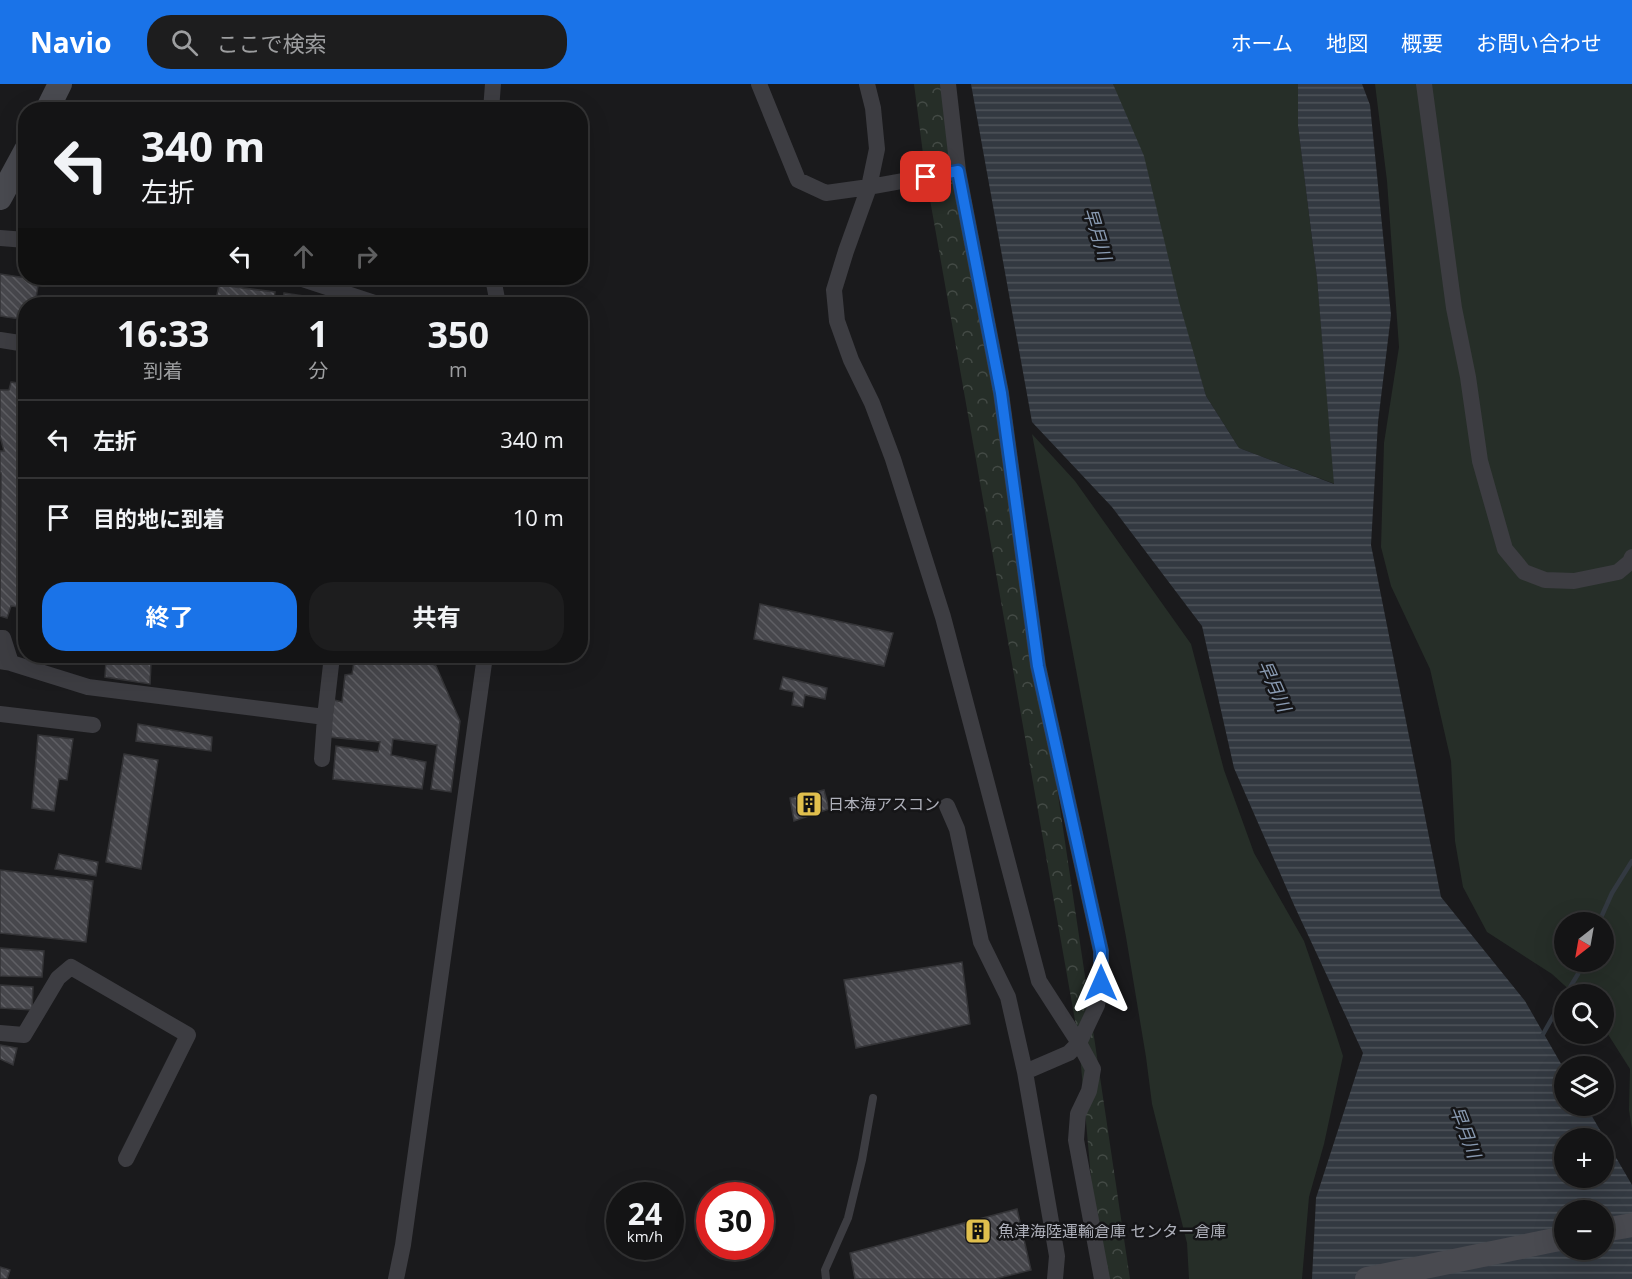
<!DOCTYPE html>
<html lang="ja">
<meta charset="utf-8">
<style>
body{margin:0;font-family:"Open Sans","Noto Sans JP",sans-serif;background:#1d1d1e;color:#f1f3f6;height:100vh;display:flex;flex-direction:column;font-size:22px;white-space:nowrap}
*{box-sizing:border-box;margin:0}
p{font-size:20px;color:#9d9ea0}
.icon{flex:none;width:33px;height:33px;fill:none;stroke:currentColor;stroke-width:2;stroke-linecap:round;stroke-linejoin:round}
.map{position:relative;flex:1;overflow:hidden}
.sheet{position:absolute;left:18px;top:213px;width:570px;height:366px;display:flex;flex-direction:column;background:#141415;border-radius:24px;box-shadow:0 6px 24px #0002,0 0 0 2px #333334}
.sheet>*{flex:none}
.top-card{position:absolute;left:18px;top:18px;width:570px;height:183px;border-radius:24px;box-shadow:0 6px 24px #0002,0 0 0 2px #333334;background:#141415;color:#f1f3f6;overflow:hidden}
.needle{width:39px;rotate:211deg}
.fabs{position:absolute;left:1554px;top:828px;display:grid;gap:12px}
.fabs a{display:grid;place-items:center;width:60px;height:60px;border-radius:50%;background:#141415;box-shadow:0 6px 24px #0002,0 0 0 2px #333334;font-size:30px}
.speed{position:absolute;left:606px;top:1098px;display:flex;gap:12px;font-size:30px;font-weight:700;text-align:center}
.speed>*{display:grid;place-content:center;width:78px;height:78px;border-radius:50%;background:#141415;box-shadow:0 6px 24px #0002,0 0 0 2px #333334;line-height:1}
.speed small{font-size:15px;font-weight:400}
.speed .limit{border:9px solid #d22;background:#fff;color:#111}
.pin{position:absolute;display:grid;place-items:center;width:51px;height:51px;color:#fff;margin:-26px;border-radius:12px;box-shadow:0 3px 9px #0006}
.me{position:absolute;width:66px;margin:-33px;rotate:0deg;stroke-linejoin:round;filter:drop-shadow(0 0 4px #0008)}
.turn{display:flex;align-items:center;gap:21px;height:126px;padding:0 24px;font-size:27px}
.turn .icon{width:78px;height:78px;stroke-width:2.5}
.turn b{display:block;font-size:42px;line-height:51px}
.lanes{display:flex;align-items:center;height:57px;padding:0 24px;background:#0003;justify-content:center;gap:30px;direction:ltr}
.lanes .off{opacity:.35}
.eta{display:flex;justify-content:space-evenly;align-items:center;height:102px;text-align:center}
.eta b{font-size:36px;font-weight:700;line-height:42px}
.action{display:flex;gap:12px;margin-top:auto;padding:12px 24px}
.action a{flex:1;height:69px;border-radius:24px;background:#1a73e8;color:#fff;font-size:24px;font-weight:700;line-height:69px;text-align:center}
.action a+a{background:#1d1d1e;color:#f1f3f6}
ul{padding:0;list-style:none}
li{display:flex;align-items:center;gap:18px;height:78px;padding:0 24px;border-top:2px solid #333334}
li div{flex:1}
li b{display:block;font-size:22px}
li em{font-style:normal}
header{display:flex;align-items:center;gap:36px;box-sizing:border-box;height:84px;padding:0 30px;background:#1a73e8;color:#fff}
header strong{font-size:28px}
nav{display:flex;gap:33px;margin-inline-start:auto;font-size:21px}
.search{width:420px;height:54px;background:#1d1d1e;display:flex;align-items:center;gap:15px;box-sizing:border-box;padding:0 21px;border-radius:24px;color:#9d9ea0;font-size:22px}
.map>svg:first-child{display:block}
.green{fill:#262e28;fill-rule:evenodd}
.park{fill:url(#park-crowns)}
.water{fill:url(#water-rules);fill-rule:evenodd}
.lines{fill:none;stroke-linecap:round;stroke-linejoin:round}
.stream{stroke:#333941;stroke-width:4.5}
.building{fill:url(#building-back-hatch);stroke:#343437;stroke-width:1.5}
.lane{stroke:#3d3d42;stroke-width:8}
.street{stroke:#3d3d42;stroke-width:16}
.secondary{stroke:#494a50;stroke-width:24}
.route-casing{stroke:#114b97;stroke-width:15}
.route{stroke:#1a73e8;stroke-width:10}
.labels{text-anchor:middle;stroke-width:5;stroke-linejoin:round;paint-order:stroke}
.poi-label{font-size:16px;fill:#aeb0ba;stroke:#151517;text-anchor:start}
.water-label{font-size:18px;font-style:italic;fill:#899ab1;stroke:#151517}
</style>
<header>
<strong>Navio</strong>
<div class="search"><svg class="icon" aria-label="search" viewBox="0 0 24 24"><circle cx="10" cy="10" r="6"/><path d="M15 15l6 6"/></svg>ここで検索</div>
<nav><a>ホーム</a><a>地図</a><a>概要</a><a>お問い合わせ</a></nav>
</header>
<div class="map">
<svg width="1632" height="1195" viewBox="0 0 1632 1195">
<defs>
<pattern id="park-crowns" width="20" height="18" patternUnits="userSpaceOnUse" patternTransform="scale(1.5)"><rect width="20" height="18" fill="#262e28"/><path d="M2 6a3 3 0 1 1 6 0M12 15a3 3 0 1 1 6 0" fill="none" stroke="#434a45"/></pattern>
<pattern id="water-rules" width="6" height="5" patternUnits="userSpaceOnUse" patternTransform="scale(1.5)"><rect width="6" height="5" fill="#333941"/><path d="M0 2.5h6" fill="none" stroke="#4e535a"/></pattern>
<pattern id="building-back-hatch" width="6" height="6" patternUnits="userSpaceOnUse" patternTransform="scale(1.5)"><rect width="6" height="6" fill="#47474c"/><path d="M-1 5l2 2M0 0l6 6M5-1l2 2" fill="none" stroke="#5f5f64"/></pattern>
</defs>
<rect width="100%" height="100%" fill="#1a1a1c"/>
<path class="green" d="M1113,0h185v42l19,152 18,206 -96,-36 -33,-52z
M1375,0h257v1045l-3,-19 1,-41 -26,-41v-34h-30l-22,-20 -65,-42 -24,-45 -8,-46 -4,-80 -21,-92 -39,-83 -10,-39 3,-104 15,-96 -12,-166zM1564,838h40v40h-40z
M1032,350l43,47 116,163 33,126 30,83 50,88 31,90 8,25 -19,88 -15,53 -7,82h-113l-2,-36 -35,-139 -6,-47 -20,-120z"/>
<path class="park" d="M914,0h28l93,556 95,639h-30l-21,-236 -153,-866z"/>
<path class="water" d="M971,0h142l31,72 35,146 27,94 33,52 95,36 -17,-206 -19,-152v-42h64l8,21 21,210 -13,107 -7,123 70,352 84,104 39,68v37h22l46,79v94h-320l4,-81 47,-145 -69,-148 -60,-137 -32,-142 -90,-119 -80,-85zM1564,1054h40v40h-40zM1564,1126h40v40h-40z"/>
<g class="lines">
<path class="stream" d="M1599,838l13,-29 20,-32
M1566,910l12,-20 5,-12
M1542,952l22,-39"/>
</g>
<path class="building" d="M0,190l39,6 -4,24h-9v16l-26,-4z
M219,201l56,7 -2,12h-58z
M284,209l19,3 -1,8h-19z
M303,212l41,8h-42z
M11,298l15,2v224l-15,-2 -4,12 -7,-2 1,-143h-1v-22h4l-4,-15v-46h9z
M760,520l133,29 -9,33 -130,-27z
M99,572h93l-1,5 -32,-4 -8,6 -1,21 -45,-7 1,-17z
M364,572h56l16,10 24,55 -9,71 -20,-3 6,-44 -44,-6 -2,16 35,7 -4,27 -89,-10 3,-33 42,6 2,-10 -51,-5 5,-37 8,2 3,-27 7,-1 2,-12 9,-2z
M783,593l44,11 -2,11 -20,-4 -2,12 -11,-2 2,-13 -14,-3z
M138,640l74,13 -1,14 -75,-10z
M38,651l35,4 -6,41 -8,-1 -5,32 -22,-3z
M124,670l34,6 -17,109 -35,-7z
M824,706l5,19 -35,12 -4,-23z
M59,770l39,8 -2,14 -41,-7z
M0,786l93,11 -7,61 -86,-9z
M0,864l44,3 -2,26 -42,-1z
M962,878l8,62 -114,24 -12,-68z
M0,901l33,2 -1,23 -32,-2z
M0,961l17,3 -4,17 -13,-6z
M1017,1125l14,61 -36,9h-140l-5,-26z
M0,1183l10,3 -3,9h-7z"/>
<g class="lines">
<path class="lane" d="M826,1195l-1,-9 23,-52 14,-58 11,-62"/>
<path class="street" d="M759,0l39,96 28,13 43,-6 89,-16
M867,0l6,24 4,41 -8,38 -23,64 -12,39 3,31 14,39 21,43 21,56 50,158 96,364 40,62 14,26 -4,22 -11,23 -2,26 26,139
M948,0l10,87 43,222 37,273 63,285v32l-4,22 -18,38 -10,10 -44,19
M1424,0l30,224 14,69 12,84 25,88 19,23 21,8 29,1 44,-9 12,-10 2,-5
M491,26l2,-26
M0,154l26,2
M299,194l79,26
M493,194l5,26
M0,256l26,4
M0,554h3l8,25
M0,577l11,2 77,24 237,30 -3,42
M0,630l93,11
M325,633l7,-61
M947,722l10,23 24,113 27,55 17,75 32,184 -2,23
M0,949l24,2 34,-57 13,-11 117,68 -62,124
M396,1195l7,-34 82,-589"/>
<path class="secondary" d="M47,26l13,-26
M0,114l26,-48
M1604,1146l28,-5
M1367,1195l197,-41"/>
</g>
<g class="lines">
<defs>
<path id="route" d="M926,93l32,-6 43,222 37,273 63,285v32"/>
</defs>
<use href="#route" class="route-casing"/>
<use href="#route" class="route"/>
</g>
<defs>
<symbol id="building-square" viewBox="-11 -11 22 22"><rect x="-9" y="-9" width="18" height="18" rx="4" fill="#e0bf4d" stroke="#151517"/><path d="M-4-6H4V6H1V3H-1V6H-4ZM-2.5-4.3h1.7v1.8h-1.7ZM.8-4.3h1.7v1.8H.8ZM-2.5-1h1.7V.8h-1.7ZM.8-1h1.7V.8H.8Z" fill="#111"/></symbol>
</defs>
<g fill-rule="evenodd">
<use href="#building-square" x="794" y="705" width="30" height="30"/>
<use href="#building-square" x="963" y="1132" width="30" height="30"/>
</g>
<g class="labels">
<g class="poi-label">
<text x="828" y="726">日本海アスコン</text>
<text x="998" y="1153">魚津海陸運輸倉庫 センター倉庫</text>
</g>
<g class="water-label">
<text transform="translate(1097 150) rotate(73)" y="6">早月川</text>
<text transform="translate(1274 602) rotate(66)" y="6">早月川</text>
<text transform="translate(1465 1048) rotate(69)" y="6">早月川</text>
</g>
</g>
</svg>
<div class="fabs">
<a><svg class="needle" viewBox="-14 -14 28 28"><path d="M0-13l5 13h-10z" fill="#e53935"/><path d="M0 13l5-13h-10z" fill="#9d9ea0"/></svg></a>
<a><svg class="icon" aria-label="search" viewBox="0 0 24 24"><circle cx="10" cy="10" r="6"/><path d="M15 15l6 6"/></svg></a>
<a><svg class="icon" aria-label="layers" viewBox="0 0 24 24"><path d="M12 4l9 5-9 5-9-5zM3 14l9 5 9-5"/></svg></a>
<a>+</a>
<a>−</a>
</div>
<div class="speed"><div>24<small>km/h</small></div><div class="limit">30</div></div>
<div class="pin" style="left:926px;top:93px;background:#d93025"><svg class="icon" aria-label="arrive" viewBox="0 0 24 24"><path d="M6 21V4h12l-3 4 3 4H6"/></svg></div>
<svg class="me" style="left:1101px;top:899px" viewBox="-20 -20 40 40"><path d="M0-17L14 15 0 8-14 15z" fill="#1a73e8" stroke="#fff" stroke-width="4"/></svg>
<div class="top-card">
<div class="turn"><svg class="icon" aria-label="left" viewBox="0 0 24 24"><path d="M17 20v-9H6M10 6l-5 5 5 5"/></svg><div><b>340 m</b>左折</div></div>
<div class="lanes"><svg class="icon" aria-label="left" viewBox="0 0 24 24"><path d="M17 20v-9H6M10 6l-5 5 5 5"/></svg><svg class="icon off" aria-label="ahead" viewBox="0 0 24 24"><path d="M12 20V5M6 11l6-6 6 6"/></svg><svg class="icon off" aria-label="right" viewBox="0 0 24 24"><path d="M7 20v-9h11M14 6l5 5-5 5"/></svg></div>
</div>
<section class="sheet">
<div class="eta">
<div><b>16:33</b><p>到着</p></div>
<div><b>1</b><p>分</p></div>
<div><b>350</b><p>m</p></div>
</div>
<ul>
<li><svg class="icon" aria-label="left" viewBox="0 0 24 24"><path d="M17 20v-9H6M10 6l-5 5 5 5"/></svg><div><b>左折</b></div><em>340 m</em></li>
<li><svg class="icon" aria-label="arrive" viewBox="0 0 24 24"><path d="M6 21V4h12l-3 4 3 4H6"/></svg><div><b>目的地に到着</b></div><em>10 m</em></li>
</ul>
<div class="action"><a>終了</a><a>共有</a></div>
</section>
</div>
